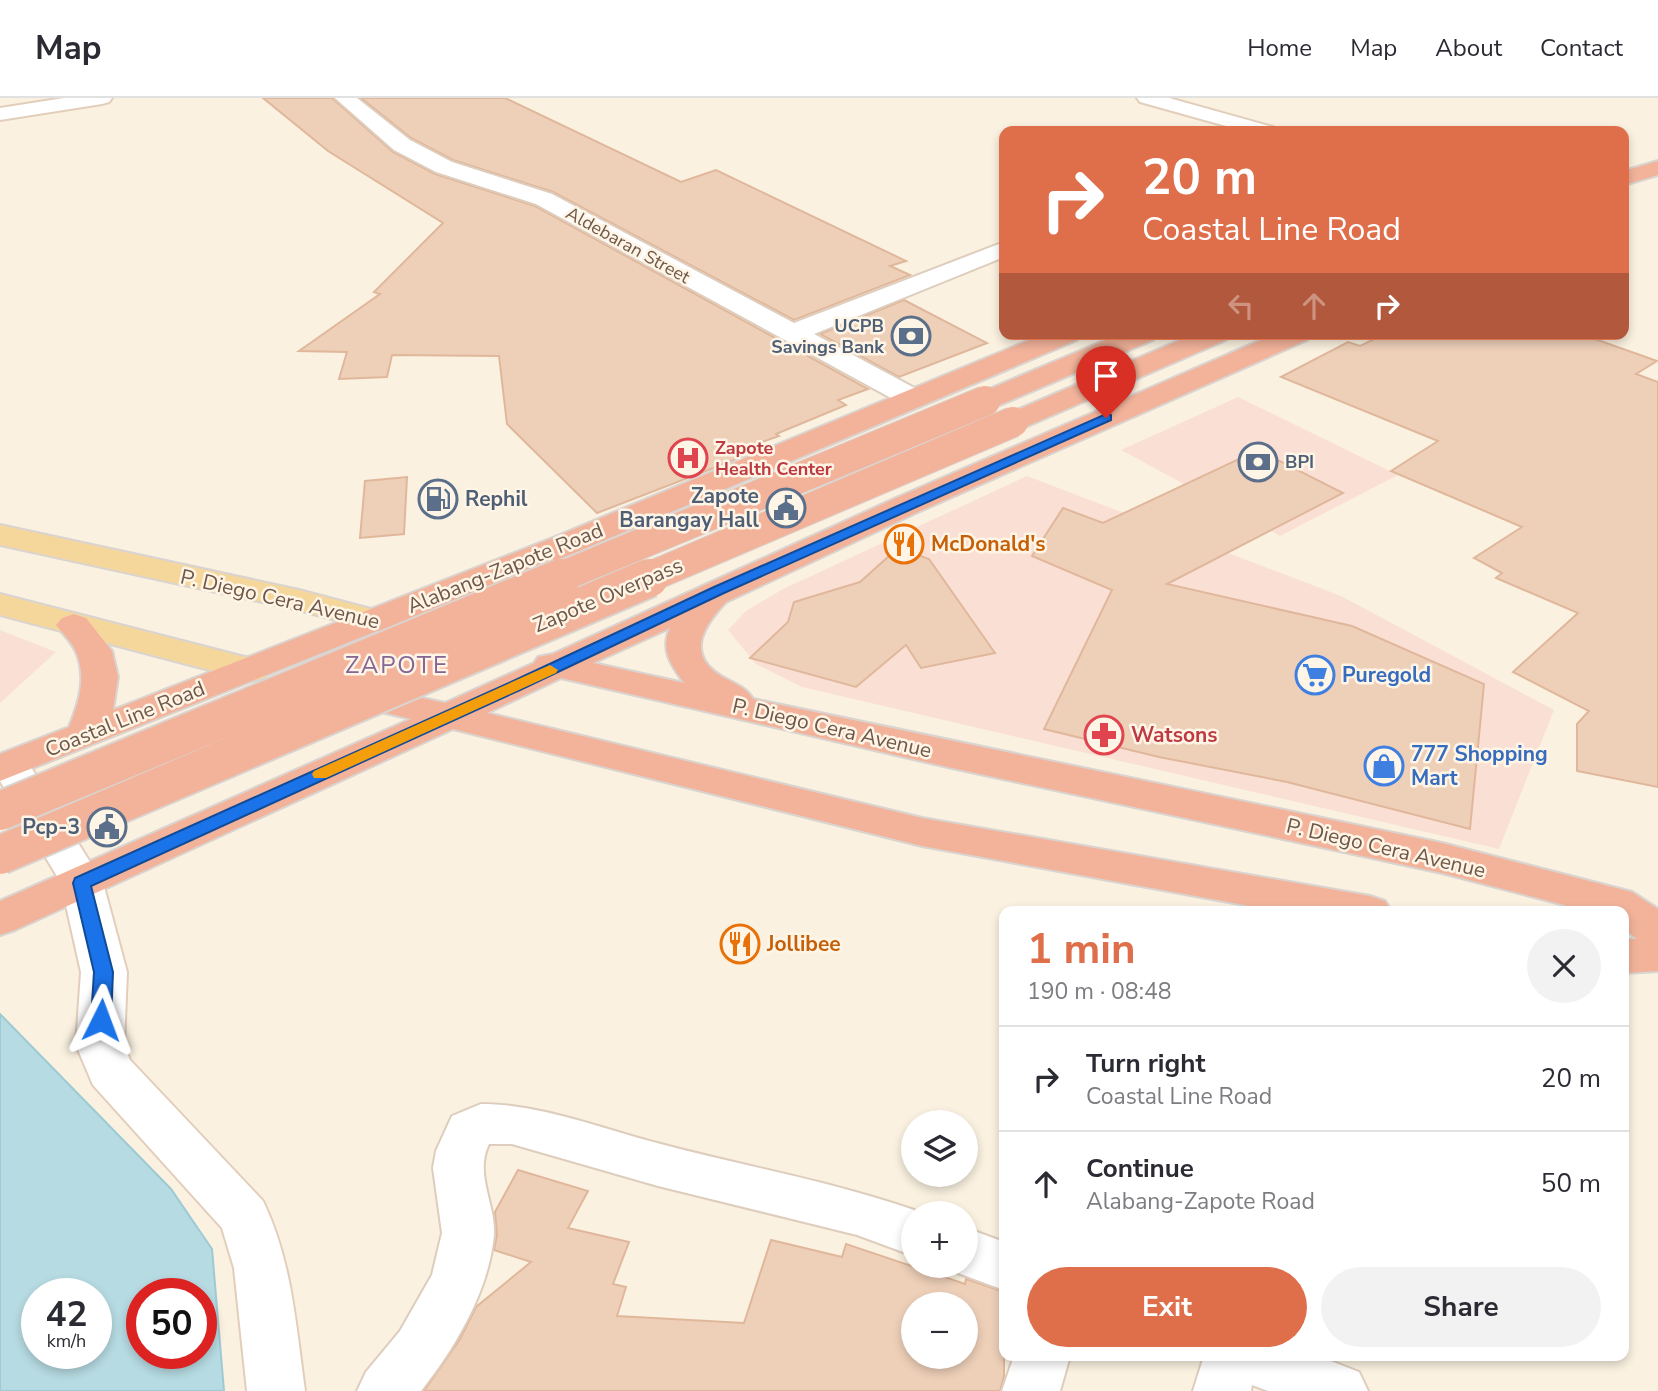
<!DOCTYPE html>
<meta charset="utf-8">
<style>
body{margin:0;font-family:"Nunito Sans",sans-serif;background:#f2f2f3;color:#2b2b33;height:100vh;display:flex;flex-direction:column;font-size:26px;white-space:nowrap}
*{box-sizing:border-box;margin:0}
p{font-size:23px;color:#7c7c81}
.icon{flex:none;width:38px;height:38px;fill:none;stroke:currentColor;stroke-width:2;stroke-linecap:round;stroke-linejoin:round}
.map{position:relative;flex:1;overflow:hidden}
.details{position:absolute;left:999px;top:808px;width:630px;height:455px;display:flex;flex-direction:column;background:#fff;border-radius:14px;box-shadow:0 4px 10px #0003}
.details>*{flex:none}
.guide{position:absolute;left:999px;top:28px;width:630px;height:214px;border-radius:14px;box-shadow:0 4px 10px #0003;background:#df6f4b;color:#fff;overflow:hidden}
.fabs{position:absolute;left:901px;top:1012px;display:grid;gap:14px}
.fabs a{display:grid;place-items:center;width:77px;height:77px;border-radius:50%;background:#fff;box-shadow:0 4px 10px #0003;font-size:35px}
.speed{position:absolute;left:21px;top:1180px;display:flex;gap:14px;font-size:35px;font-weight:700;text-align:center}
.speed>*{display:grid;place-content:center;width:91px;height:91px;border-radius:50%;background:#fff;box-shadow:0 4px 10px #0003;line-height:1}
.speed small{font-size:18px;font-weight:400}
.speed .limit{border:10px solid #d22;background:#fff;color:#111}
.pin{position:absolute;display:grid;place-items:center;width:60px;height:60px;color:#fff;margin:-72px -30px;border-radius:50% 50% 50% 0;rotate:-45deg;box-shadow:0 0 7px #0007}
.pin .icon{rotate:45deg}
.me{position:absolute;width:77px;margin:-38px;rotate:3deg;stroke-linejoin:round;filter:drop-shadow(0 0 5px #0008)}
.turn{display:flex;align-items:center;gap:24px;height:147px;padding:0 28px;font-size:32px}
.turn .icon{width:91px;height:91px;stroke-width:2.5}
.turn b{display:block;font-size:49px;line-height:60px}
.lanes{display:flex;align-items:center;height:66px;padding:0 28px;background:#0003;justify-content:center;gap:35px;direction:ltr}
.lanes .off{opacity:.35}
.round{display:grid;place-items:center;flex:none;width:74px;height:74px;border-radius:37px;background:#f2f2f3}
.overview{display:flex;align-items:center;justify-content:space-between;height:119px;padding:0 28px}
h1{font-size:42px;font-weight:700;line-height:52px;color:#df6f4b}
.button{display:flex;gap:14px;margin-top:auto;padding:14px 28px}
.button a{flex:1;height:80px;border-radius:42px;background:#df6f4b;color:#fff;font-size:28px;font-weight:700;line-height:80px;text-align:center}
.button a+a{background:#f2f2f3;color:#2b2b33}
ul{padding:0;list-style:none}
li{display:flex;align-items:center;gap:21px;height:105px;padding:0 28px;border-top:2px solid #e1e1e2}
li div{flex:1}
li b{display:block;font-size:26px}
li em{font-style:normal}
header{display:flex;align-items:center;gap:42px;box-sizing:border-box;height:98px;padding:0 35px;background:#fff;border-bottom:2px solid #e1e1e2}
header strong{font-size:33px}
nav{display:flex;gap:38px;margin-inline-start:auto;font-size:24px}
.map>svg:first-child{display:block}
.commercial{fill:#fae0d4}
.water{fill:#b6dbe2;stroke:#9dcad3;stroke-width:2;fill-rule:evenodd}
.building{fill:#eed0b9;stroke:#e0b79b;stroke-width:2;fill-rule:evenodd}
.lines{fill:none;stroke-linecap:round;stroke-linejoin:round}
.street-casing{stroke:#decdbd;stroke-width:4}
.secondary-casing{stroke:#e2cebb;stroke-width:4}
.primary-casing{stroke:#dad4d0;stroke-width:4}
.highway-casing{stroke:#dad4d0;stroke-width:4}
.street{fill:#fff;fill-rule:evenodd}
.secondary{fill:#fff;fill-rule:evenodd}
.primary{fill:#f6d79b;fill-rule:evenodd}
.highway{fill:#f2b39a;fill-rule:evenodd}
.highway-bridge-far1-casing{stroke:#dad4d0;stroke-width:32;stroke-linecap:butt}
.highway-bridge-casing{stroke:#dad4d0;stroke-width:42;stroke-linecap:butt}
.highway-bridge-far1{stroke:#f2b39a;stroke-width:30}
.highway-bridge{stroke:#f2b39a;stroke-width:38}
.route{fill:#1a73e8;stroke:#114b97;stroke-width:2}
.slow{fill:#f59e0b}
.labels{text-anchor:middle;stroke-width:5;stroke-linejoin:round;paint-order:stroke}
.far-street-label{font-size:18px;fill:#6f5849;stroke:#fef5e6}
.far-service-label{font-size:18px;font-weight:bold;fill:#4e5e75;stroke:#fef5e6;text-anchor:end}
.far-health-label{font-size:18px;font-weight:bold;fill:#be3a42;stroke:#fef5e6;text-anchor:start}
.service-label{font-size:21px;font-weight:bold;fill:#4e5e75;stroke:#fef5e6;text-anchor:end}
.food-label{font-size:21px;font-weight:bold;fill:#c56008;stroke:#fef5e6;text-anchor:start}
.street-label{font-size:21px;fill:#6f5849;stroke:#fef5e6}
.shop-label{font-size:21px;font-weight:bold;fill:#366cbe;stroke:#fef5e6;text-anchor:start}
.health-label{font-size:21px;font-weight:bold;fill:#be3a42;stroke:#fef5e6;text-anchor:start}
.quarter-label{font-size:24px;letter-spacing:2px;fill:#846593;stroke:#fef5e6}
</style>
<header>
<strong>Map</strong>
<nav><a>Home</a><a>Map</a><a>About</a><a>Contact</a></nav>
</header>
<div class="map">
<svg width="1658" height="1293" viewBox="0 0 1658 1293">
<rect width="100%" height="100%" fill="#faf1e0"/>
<path class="commercial" d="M1238,299l160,78 -118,61 -159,-86z
M1027,378l314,120 213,114 -55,139 -697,-162 -46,-23 -28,-34 18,-19 37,-22z
M0,532l56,22 -56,51z"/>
<path class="water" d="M0,916l171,175 41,60 12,142h-224zM37,1195h59v60h-59zM142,1195h59v60h-59z"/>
<path class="building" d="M263,0h69l61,54 42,22 100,32 333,183 -30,11 8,5 -70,29 3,2 -45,16 8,5 -145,56 -90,-89 -8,-68 -107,-1 -5,22 -48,2 8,-27 -48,-1 81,-57 -6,-2 69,-69 -115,-72z
M361,0h144l176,84 35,-12 190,91 -16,5 20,9 -116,45 -241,-128 -100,-32 -42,-22z
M904,202l83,43 -88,34 -79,-43z
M1385,236h196l76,27 -21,13 22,8v405l-81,-16v-47l12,-13 -76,-39 65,-59 -82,-35 6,-5 -28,-15 48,-31 -131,-56 47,-30 -157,-64 67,-35 12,4z
M1258,352l85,43 -176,91 185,42 132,58 -14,145 -183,-47 -128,-25 -115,-28 68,-139 -80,-34 31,-48 40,15z
M407,379l-3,57 -44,4 5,-57z
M898,450l31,11 66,94 -74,15 -15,-23 -50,42 -106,-29 38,-36 6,-20 66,-20z
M518,1072l70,21 -20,37 61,14 -16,42 13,3 -9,29 127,7 27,-83 71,17 4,-13 119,40 1,-5 38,13v84l-4,15h-576l36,-52 16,-32 55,-45 -37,-12 3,-15 -2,-23zM914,1206h52v52h-52z"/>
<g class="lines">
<defs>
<path id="street" d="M335,0h22l53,42 42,22 100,32 242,129 210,-81v15l-190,77 108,58 4,6 -4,6 -10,3 -10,-3 -366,-200 -100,-32 -42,-22z
M481,1006c59,0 118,24 176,39 86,23 173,38 257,67l8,3h-8v43l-57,-21 -199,-49 -146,-42h-23c-15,30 7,61 5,91 -5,56 -39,113 -73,156h-64l9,-19 34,-41 32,-56 10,-42 -9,-65 3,-17 16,-35z
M966,1130l38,14v48l-57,-21 -1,-4h20z
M1014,1258h56l-10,35h-58z
M1204,1258h114l41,16 9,19h-100l-16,-6 -1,6h-58z"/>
<path id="secondary" d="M64,0h48l-3,4 -7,2 -102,16v-12z
M1137,0h32l104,29 3,4h-32l-104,-29z
M10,654l14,4 79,127 24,89 -3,73 6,15 133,141c29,60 33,125 42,190h-58l-13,-123 -12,-40 -129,-143 -17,-40 5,-73 -20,-89 -61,-102v-26z"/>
<path id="primary" d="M0,427l299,65 87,23 5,7 -5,7 -12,3 -80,-21 -294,-64z
M0,496l264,68 5,8 -5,8 -13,3 -251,-66z"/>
<path id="highway" d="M1658,63v14l-34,10v-14z
M1044,236h37l-4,6 -498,211 -169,68 51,12 5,8 -5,8 -13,3 -71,-19 -377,150v-27l69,-27c10,-24 18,-50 7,-75 -4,-10 -13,-18 -20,-27l6,-7 12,-4 12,4 26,33 6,26 -5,33 442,-173z
M1120,236h37l-4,6 -158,67 -10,3 -10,-3 -4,-6 4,-6z
M1194,236h36l-4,6 -203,88 -10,3 -10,-3 -5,-6 5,-6z
M1275,236h36l-4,6 -389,172 -192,90c-22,23 -41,52 -5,74 12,7 25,11 32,23l689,144 190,49 26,17v62l-34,2v-34h13l-13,-10v-17h-33l-149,-39 -490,-105 -391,-90 -74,35 435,105 448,78 15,5 7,11h-109l-361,-66 -469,-117 -438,201 -15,5v-34l411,-182 -75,-18 -6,-8 6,-8 13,-3 96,21 89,-40 4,-6 15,-3 343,-156zM670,530c-10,22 1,37 14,55l-91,-20z"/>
</defs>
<use href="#street" class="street-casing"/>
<use href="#secondary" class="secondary-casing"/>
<use href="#primary" class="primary-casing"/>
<use href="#highway" class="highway-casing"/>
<use href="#street" class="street"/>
<use href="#secondary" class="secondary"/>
<use href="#primary" class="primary"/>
<use href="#highway" class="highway"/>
<defs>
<path id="highway-bridge-far1" d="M556,481l429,-178
M645,481l368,-157"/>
<path id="highway-bridge" d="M0,713l561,-233
M0,757l649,-277"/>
</defs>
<use href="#highway-bridge-far1" class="highway-bridge-far1-casing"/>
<use href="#highway-bridge" class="highway-bridge-casing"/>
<use href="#highway-bridge-far1" class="highway-bridge-far1"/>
<use href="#highway-bridge" class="highway-bridge"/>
</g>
<path class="route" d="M1106,316l5,1v5l-387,173 -204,97 -429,196 22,86 -2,48 -3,6 -7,2 -7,-2 -3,-6 3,-48 -21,-89 2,-5 434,-195 205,-96z"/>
<path class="slow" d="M550,567l8,5 -2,3 -230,105h-12l-2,-4 2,-3z"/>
<defs>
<symbol id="bank-ring" viewBox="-11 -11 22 22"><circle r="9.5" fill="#fef5e6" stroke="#5c6f8a" stroke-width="1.5"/><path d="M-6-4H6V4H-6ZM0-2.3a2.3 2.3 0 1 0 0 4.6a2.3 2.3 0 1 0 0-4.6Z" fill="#5c6f8a"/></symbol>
<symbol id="hospital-ring" viewBox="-11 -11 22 22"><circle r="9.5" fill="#fef5e6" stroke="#e0444e" stroke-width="1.5"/><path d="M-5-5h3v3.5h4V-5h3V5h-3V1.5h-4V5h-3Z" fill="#e0444e"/></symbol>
<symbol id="fuel-ring" viewBox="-11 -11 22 22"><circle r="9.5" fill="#fef5e6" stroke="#5c6f8a" stroke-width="1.5"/><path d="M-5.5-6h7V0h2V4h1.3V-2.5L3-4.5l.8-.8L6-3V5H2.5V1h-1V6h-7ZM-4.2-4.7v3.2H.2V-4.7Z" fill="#5c6f8a"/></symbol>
<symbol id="civic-ring" viewBox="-11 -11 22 22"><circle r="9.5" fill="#fef5e6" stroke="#5c6f8a" stroke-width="1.5"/><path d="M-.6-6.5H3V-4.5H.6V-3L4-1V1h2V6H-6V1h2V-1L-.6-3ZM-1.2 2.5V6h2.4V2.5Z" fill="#5c6f8a"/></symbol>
<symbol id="restaurant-ring" viewBox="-11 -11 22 22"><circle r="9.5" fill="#fef5e6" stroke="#e8710a" stroke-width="1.5"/><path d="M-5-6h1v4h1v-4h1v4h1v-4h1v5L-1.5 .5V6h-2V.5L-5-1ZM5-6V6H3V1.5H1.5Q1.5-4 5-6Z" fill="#e8710a"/></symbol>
<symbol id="supermarket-ring" viewBox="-11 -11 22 22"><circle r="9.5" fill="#fef5e6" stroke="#3f7fe0" stroke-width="1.5"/><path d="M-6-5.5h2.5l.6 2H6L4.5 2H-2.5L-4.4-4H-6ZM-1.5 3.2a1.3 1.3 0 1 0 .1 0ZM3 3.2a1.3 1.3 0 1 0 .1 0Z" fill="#3f7fe0"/></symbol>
<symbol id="pharmacy-ring" viewBox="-11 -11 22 22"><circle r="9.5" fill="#fef5e6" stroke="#e0444e" stroke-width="1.5"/><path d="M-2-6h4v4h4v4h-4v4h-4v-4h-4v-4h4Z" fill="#e0444e"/></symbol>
<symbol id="shop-ring" viewBox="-11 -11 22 22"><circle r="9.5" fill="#fef5e6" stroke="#3f7fe0" stroke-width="1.5"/><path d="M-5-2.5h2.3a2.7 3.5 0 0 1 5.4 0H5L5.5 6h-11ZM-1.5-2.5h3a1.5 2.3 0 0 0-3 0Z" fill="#3f7fe0"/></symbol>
</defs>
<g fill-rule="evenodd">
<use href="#bank-ring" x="889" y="216" width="44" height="44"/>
<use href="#hospital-ring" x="666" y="338" width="44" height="44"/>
<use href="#bank-ring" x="1236" y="342" width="44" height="44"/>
<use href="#fuel-ring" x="416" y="379" width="44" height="44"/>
<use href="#civic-ring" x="764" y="388" width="44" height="44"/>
<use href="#restaurant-ring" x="882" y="424" width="44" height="44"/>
<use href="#supermarket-ring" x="1293" y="555" width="44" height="44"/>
<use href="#pharmacy-ring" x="1082" y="615" width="44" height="44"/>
<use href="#shop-ring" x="1362" y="646" width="44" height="44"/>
<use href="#civic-ring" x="85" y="707" width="44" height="44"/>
<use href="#restaurant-ring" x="718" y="824" width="44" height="44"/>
</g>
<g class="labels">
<g class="far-street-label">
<text transform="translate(628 147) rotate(29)" y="6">Aldebaran Street</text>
</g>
<g class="far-service-label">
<text x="884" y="234">UCPB<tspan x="884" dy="21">Savings Bank</tspan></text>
<text x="1285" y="370" text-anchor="start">BPI</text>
</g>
<g class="far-health-label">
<text x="715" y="356">Zapote<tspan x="715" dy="21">Health Center</tspan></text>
</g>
<g class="service-label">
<text x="759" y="405">Zapote<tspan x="759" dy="24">Barangay Hall</tspan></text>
<text x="465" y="408" text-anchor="start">Rephil</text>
<text x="80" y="736">Pcp-3</text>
</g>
<g class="food-label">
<text x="931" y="453">McDonald's</text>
<text x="767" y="853">Jollibee</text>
</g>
<g class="street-label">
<text transform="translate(505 470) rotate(-22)" y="7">Alabang-Zapote Road</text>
<text transform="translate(608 497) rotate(-23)" y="7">Zapote Overpass</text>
<text transform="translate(280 501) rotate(13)" y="7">P. Diego Cera Avenue</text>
<text transform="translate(125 621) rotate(-22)" y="7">Coastal Line Road</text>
<text transform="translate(832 630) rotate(13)" y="7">P. Diego Cera Avenue</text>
<text transform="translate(1386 750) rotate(13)" y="7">P. Diego Cera Avenue</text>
</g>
<g class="shop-label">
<text x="1342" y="584">Puregold</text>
<text x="1411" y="663">777 Shopping<tspan x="1411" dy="24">Mart</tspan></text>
</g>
<g class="health-label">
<text x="1131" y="644">Watsons</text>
</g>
<g class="quarter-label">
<text x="397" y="575">ZAPOTE</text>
</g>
</g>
</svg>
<div class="fabs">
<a><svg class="icon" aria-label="layers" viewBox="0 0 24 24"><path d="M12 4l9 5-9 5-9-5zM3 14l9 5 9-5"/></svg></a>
<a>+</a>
<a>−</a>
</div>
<div class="speed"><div>42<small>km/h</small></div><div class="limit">50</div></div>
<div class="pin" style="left:1106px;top:320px;background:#d93025"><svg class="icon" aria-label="arrive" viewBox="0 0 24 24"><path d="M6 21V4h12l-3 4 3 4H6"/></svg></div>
<svg class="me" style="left:101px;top:922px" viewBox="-20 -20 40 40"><path d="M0-17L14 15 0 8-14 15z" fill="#1a73e8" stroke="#fff" stroke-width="4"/></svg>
<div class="guide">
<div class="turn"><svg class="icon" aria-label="right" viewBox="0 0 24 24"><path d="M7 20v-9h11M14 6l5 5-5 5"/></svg><div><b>20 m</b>Coastal Line Road</div></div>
<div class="lanes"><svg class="icon off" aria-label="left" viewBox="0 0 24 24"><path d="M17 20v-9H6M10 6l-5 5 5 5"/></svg><svg class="icon off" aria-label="ahead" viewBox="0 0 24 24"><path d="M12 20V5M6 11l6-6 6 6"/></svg><svg class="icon" aria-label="right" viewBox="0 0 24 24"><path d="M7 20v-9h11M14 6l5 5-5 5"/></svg></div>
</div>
<section class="details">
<div class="overview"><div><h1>1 min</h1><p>190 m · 08:48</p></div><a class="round"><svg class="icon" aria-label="close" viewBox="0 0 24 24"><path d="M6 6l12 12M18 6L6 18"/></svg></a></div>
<ul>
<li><svg class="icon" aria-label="right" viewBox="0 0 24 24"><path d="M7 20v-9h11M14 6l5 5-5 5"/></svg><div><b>Turn right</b><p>Coastal Line Road</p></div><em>20 m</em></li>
<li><svg class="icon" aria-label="ahead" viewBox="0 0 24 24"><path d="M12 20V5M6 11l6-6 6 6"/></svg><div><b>Continue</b><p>Alabang-Zapote Road</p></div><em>50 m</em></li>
</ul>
<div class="button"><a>Exit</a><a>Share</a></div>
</section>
</div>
